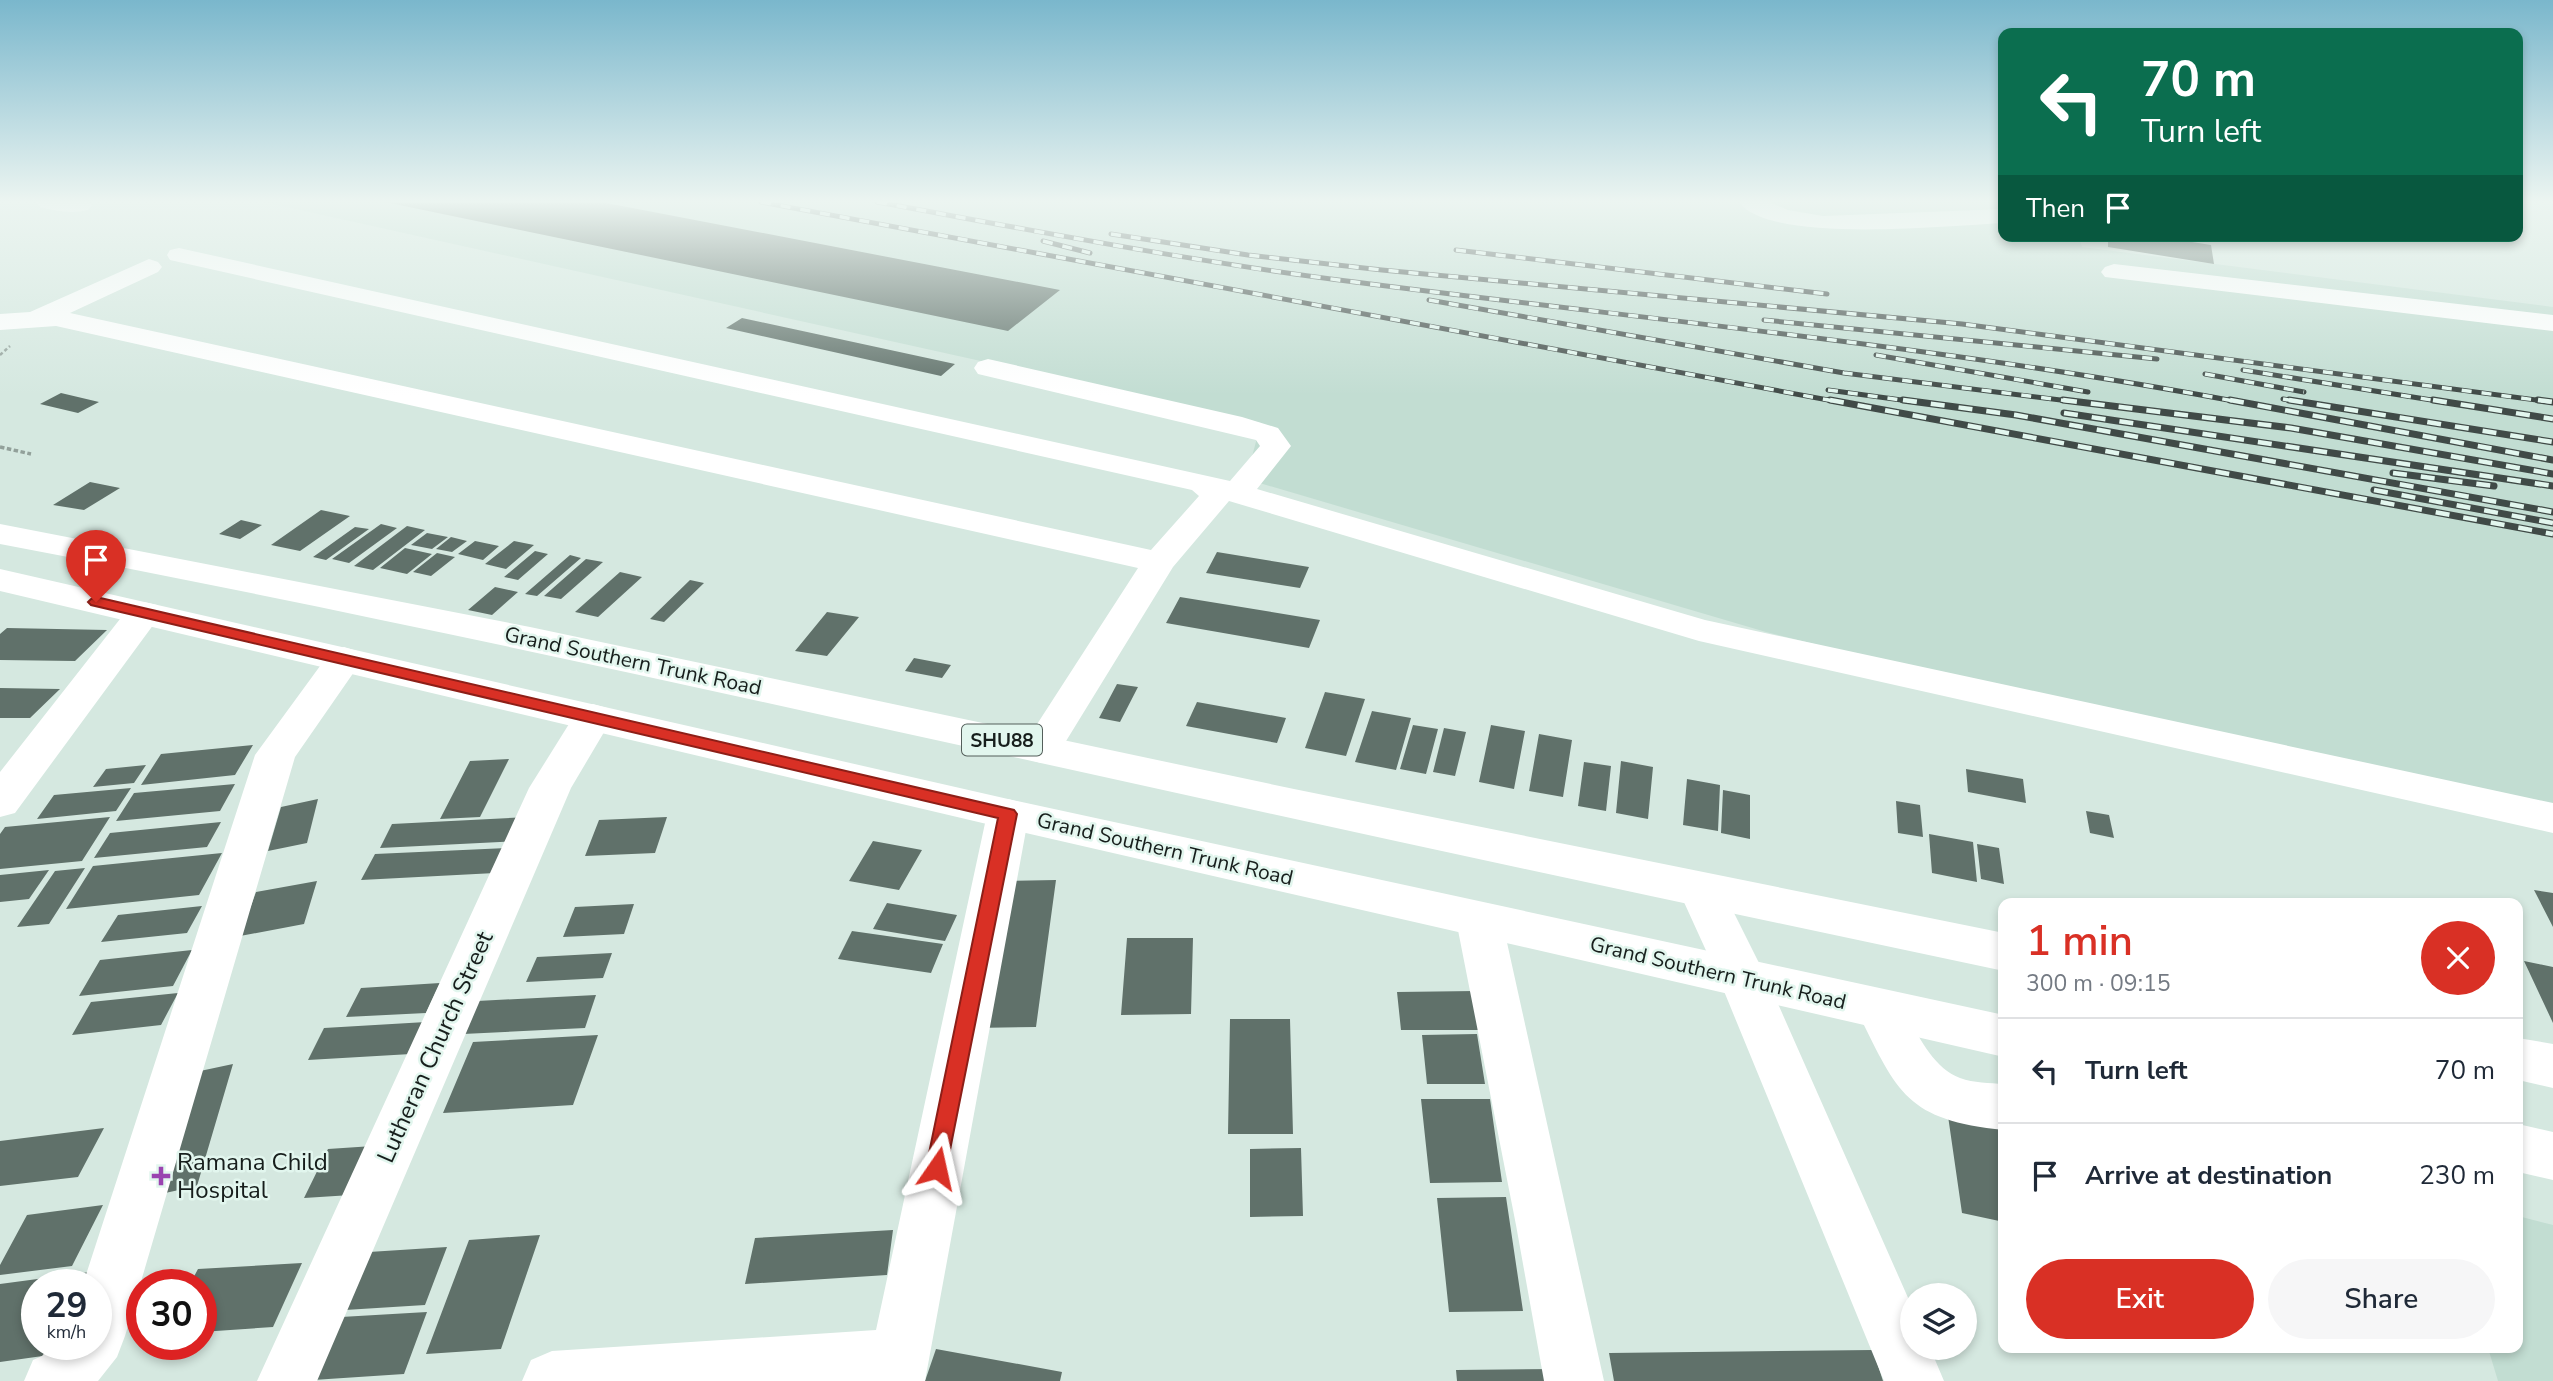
<!DOCTYPE html>
<meta charset="utf-8">
<style>
body{margin:0;font-family:"Nunito Sans",sans-serif;background:#f6f6f7;color:#1f2937;height:100vh;display:flex;flex-direction:column;font-size:26px;white-space:nowrap}
*{box-sizing:border-box;margin:0}
p{font-size:23px;color:#747a83}
.icon{flex:none;width:38px;height:38px;fill:none;stroke:currentColor;stroke-width:2;stroke-linecap:round;stroke-linejoin:round}
.map{position:relative;flex:1;overflow:hidden}
.panel{position:absolute;left:1998px;top:898px;width:525px;height:455px;display:flex;flex-direction:column;background:#fff;border-radius:14px;box-shadow:0 4px 10px #0003}
.panel>*{flex:none}
.top-card{position:absolute;left:1998px;top:28px;width:525px;height:214px;border-radius:14px;box-shadow:0 4px 10px #0003;background:#0b6e4f;color:#fff;overflow:hidden}
.fabs{position:absolute;left:1900px;top:1283px;display:grid;gap:14px}
.fabs a{display:grid;place-items:center;width:77px;height:77px;border-radius:50%;background:#fff;box-shadow:0 4px 10px #0003;font-size:35px}
.speed{position:absolute;left:21px;top:1269px;display:flex;gap:14px;font-size:35px;font-weight:700;text-align:center}
.speed>*{display:grid;place-content:center;width:91px;height:91px;border-radius:50%;background:#fff;box-shadow:0 4px 10px #0003;line-height:1}
.speed small{font-size:18px;font-weight:400}
.speed .limit{border:10px solid #d22;background:#fff;color:#111}
.pin{position:absolute;display:grid;place-items:center;width:60px;height:60px;color:#fff;margin:-72px -30px;border-radius:50% 50% 50% 0;rotate:-45deg;box-shadow:0 0 7px #0007}
.pin .icon{rotate:45deg}
.me{position:absolute;width:77px;margin:-38px;rotate:11deg;stroke-linejoin:round;filter:drop-shadow(0 0 5px #0008)}
.turn{display:flex;align-items:center;gap:24px;height:147px;padding:0 28px;font-size:32px}
.turn .icon{width:91px;height:91px;stroke-width:2.5}
.turn b{display:block;font-size:49px;line-height:60px}
.then{display:flex;align-items:center;height:66px;padding:0 28px;background:#0003;gap:14px;font-size:26px}
.round{display:grid;place-items:center;flex:none;width:74px;height:74px;border-radius:37px;background:#f6f6f7}
.headline{display:flex;align-items:center;justify-content:space-between;height:119px;padding:0 28px}
h1{font-size:42px;font-weight:600;line-height:52px;color:#d93025}
.action{display:flex;gap:14px;margin-top:auto;padding:14px 28px}
.action a{flex:1;height:80px;border-radius:42px;background:#d93025;color:#fff;font-size:28px;font-weight:600;line-height:80px;text-align:center}
.action a+a{background:#f6f6f7;color:#1f2937}
ul{padding:0;list-style:none}
li{display:flex;align-items:center;gap:21px;height:105px;padding:0 28px;border-top:2px solid #e0e1e3}
li div{flex:1}
li b{display:block;font-size:26px}
li em{font-style:normal}
.map>svg:first-child{display:block}
.built{fill:#c2ddd2}
.building{fill:#60716a}
.lines{fill:none;stroke-linecap:round;stroke-linejoin:round}
.path-far1{stroke:#92a09a;stroke-width:2.5;stroke-dasharray:3.5 2.5;stroke-linecap:butt}
.path{stroke:#92a09a;stroke-width:3.5;stroke-dasharray:4.5 2.5;stroke-linecap:butt}
.minor{fill:#fff;fill-rule:evenodd}
.major{fill:#fff;fill-rule:evenodd}
.rail-far1-casing{stroke:#404a47;stroke-width:5}
.rail-casing{stroke:#404a47;stroke-width:7}
.rail-far1{stroke:#e2f6ee;stroke-width:3.5;stroke-dasharray:10;stroke-linecap:butt}
.rail{stroke:#e2f6ee;stroke-width:4.5;stroke-dasharray:14;stroke-linecap:butt}
.route{fill:#d93025;stroke:#8d1f18;stroke-width:2}
.poi-dot{fill:#9a43b0;stroke:#e2f6ee;stroke-width:2.5}
.labels{text-anchor:middle;stroke-width:5;stroke-linejoin:round;paint-order:stroke}
.shield{fill:#e2f6ee;stroke:#545f5b;stroke-width:2}
.shield-label{font-size:19px;font-weight:bold;fill:#171e1c}
.street-label{font-size:21px;fill:#171e1c;stroke:#e2f6ee}
.near-street-label{font-size:24px;fill:#171e1c;stroke:#e2f6ee}
.near-poi-label{font-size:24px;fill:#171e1c;stroke:#e2f6ee;text-anchor:start}
</style>
<div class="map">
<svg width="2553" height="1381" viewBox="0 0 2553 1381">
<rect width="100%" height="100%" fill="#d5e8e0"/>
<path class="built" d="M264,202h1740v34h75l3,11 471,60v520l-787,-195 -520,-153 15,-56z
M2518,1216l35,9v156h-55l-10,-33h30z"/>
<path class="building" d="M385,202h216l459,88 -52,41z
M2108,236h46l57,9 3,19 -106,-17z
M742,318l213,46 -14,12 -215,-48z
M61,393l38,9 -21,11 -38,-9z
M90,482l30,6 -36,22 -31,-5z
M321,510l29,6 -50,35 -29,-6z
M241,520l21,5 -22,14 -21,-5z
M381,524l16,4 -48,35 -17,-4z
M407,526l18,4 -52,40 -19,-4z
M355,527l14,2 -43,31 -13,-3z
M427,533l21,4 -16,12 -21,-4z
M451,537l16,4 -15,11 -16,-3z
M475,541l24,5 -16,14 -25,-6z
M514,541l20,4 -28,24 -21,-5z
M405,548l27,6 -25,20 -27,-6z
M535,551l13,3 -30,26 -14,-3z
M1217,552l92,15 -9,21 -94,-15z
M437,553l18,4 -24,19 -18,-4z
M570,555l11,3 -44,38 -12,-2z
M586,559l17,3 -42,37 -17,-3z
M620,572l22,5 -44,40 -23,-5z
M690,580l14,3 -40,39 -14,-3z
M495,587l23,5 -26,23 -24,-5z
M1180,597l140,23 -11,28 -143,-25z
M827,612l32,5 -32,39 -32,-5z
M7,628l100,2 -32,31 -75,-1v-26z
M914,658l37,7 -9,13 -37,-7z
M1117,684l21,3 -18,35 -21,-4z
M0,688l60,1 -30,29h-30z
M1325,692l40,7 -19,57 -41,-8z
M1197,702l89,16 -9,25 -91,-17z
M1372,711l39,7 -15,52 -41,-8z
M1413,725l25,4 -12,45 -26,-5z
M1491,725l34,6 -11,58 -35,-7z
M1444,728l22,4 -11,44 -22,-4z
M1539,734l33,6 -9,57 -34,-6z
M253,745l-18,30 -94,10 20,-31z
M509,759l-29,58 -40,2 30,-58z
M1621,761l32,6 -5,52 -32,-6z
M1584,762l27,4 -5,45 -28,-5z
M146,765l-12,18 -41,4 13,-18z
M1966,769l57,10 3,24 -58,-11z
M1687,779l33,6 -2,46 -35,-6z
M235,784l-15,27 -104,10 18,-28z
M131,788l-15,23 -79,8 17,-24z
M1723,790l27,5v44l-29,-6z
M318,799l-11,44 -39,8 13,-44z
M1896,801l24,4 3,32 -25,-4z
M2086,811l23,4 5,23 -24,-5z
M110,817l-28,44 -82,8v-35l5,-7z
M528,817l-10,24 -138,7 12,-24z
M667,817l-12,36 -70,3 14,-36z
M221,822l-14,25 -113,11 16,-25z
M1929,834l44,8 4,40 -45,-9z
M873,841l49,9 -23,40 -50,-9z
M1977,844l22,4 5,36 -23,-5z
M507,848l-12,25 -134,7 14,-26z
M222,853l-23,42 -133,14 27,-43z
M85,868l-36,56 -32,3 38,-56z
M49,870l-20,29 -29,3v-27z
M1056,880l-20,147 -63,1 25,-147z
M317,881l-13,43 -64,12 16,-44z
M2534,890l19,3v34z
M887,903l70,12 -12,26 -72,-12z
M634,904l-10,30 -61,3 12,-30z
M202,906l-15,27 -86,9 17,-27z
M852,931l91,13 -12,29 -93,-14z
M1127,938h66l-2,76 -70,1z
M192,950l-19,36 -94,10 21,-36z
M612,953l-9,25 -77,4 11,-25z
M2524,961l29,6v56z
M440,983l-14,30 -80,4 15,-29z
M1475,991l6,39h-80l-4,-38z
M178,993l-17,32 -89,10 19,-33z
M596,995l-11,33 -122,6 14,-33z
M1230,1019h60l3,115h-65z
M426,1022l-15,32 -103,6 16,-32z
M1477,1034l8,50h-58l-5,-49z
M598,1035l-25,70 -130,8 30,-71z
M233,1064l-36,122 -50,11 39,-123z
M1421,1099h69l12,83 -72,1z
M1947,1109l57,11v102l-42,-9z
M104,1128l-26,49 -78,9v-45z
M373,1146l-22,49 -47,3 24,-49z
M1301,1148l2,68 -53,1v-68z
M1506,1197l17,114 -74,1 -12,-114z
M103,1205l-31,61 -72,9v-10l27,-50z
M893,1230l-6,45 -142,9 10,-46z
M540,1235l-39,114 -75,5 43,-114z
M447,1247l-22,58 -80,5 24,-58z
M302,1263l-29,64 -72,5v-48h-11l8,-15z
M105,1270l-7,14h-61v60h31l-4,9 -64,9v-78z
M427,1312l-23,62 -91,6 28,-63z
M936,1349l126,23 -2,9h-135z
M1873,1350l10,31h-269l-5,-28z
M1556,1369l2,12h-101l-1,-11z"/>
<g class="lines">
<path class="path-far1" d="M0,355l10,-9"/>
<path class="path" d="M0,447l31,7"/>
<path class="minor" d="M36,202h53l3,3 -4,5c-15,4 -33,1 -48,-3z
M1739,202h30l19,8 35,6 181,-7v14c-51,2 -235,22 -265,-21z
M179,248l1051,233 30,-35 -4,-6 -278,-66 -4,-6 4,-6 10,-3 254,58 36,11 13,18 -34,43 448,131 848,183v30l-854,-192 -470,-140 -56,66 -118,192 -14,4 -14,-4 -6,-10 117,-181 -1082,-242 -56,4v-16l30,-2 119,-53 9,3 4,5 -4,5 -88,41 1081,237 48,-54 -7,-6 -1022,-230 -3,-5 3,-5z
M2114,264l439,51v16l-448,-54 -4,-5 4,-5z
M144,602l13,3 5,8 -147,200 -15,4v-45l131,-167z
M344,647l13,4 6,8 -68,98 -170,579 -8,21 -19,24h-74l9,-21 9,-4 10,-12h44v-60h-13l172,-529 76,-104z
M593,704l14,4 6,9 -42,71 -254,593h-60l272,-593 50,-80z
M1008,799l15,4 6,11 -104,567h-403l9,-21 21,-9 324,-21 111,-516 6,-11z
M1700,872l16,5 51,102 146,330v39h17l14,33h-60l-165,-402 -41,-90 6,-12z
M1479,902l16,5 7,13 102,461h-60l-28,-156 -60,-305 7,-13z
M1880,989l17,6c15,27 31,71 63,83 14,5 29,5 44,6v46c-100,-10 -107,-39 -148,-121l7,-14z"/>
<path class="major" d="M0,524l530,103 764,162 710,144v38c-313,-66 -625,-133 -936,-202 -356,-78 -710,-158 -1068,-225z
M0,569l1008,230 996,216v42l-996,-228 -1008,-238z
M2518,1038l35,6v44l-35,-8z
M2518,1124l35,8v48l-35,-8z"/>
<defs>
<path id="rail-far1" d="M761,202l1078,200
M877,202c159,29 317,60 478,80 295,38 591,65 884,120
M1111,234l137,21 134,15 580,54 589,78
M1043,241l47,12
M1456,250l371,44
M1429,300l415,73 233,29
M1764,320l393,39
M1876,355l212,37
M2243,370l201,32
M2205,374l99,18
M1828,390l88,12
M2283,399l17,3"/>
<path id="rail" d="M1830,400l723,134
M1903,400l113,15 537,97
M2063,400l228,28 262,46
M2230,400l323,60
M2289,400l264,42
M2433,400l120,19
M2538,400l15,2
M2064,413l489,73
M2393,473l101,13
M2374,490l179,33"/>
</defs>
<use href="#rail-far1" class="rail-far1-casing"/>
<use href="#rail" class="rail-casing"/>
<use href="#rail-far1" class="rail-far1"/>
<use href="#rail" class="rail"/>
</g>
<linearGradient id="sky" x2="0" y2="1"><stop stop-color="#7ab7cc"/><stop offset="0.51" stop-color="#ecf5f1"/><stop offset="1" stop-color="#ecf5f1" stop-opacity="0"/></linearGradient>
<rect width="2553" height="395" fill="url(#sky)"/>
<path class="route" d="M96,597l918,213 3,4 -72,361 -8,3 -8,-3 -3,-7 72,-350 -907,-213 -3,-3 3,-3z"/>
<path class="poi-dot" d="M157.5 1165.5h7v7h7v7h-7v7h-7v-7h-7v-7h7z"/>
<g class="labels">
<rect class="shield" x="962" y="724.5" width="80" height="31" rx="5"/>
<g class="shield-label">
<text x="1002" y="747">SHU88</text>
</g>
<g class="street-label">
<text transform="translate(633 661) rotate(12)" y="7">Grand Southern Trunk Road</text>
<text transform="translate(1165 849) rotate(13)" y="7">Grand Southern Trunk Road</text>
<text transform="translate(1718 973) rotate(13)" y="7">Grand Southern Trunk Road</text>
</g>
<g class="near-street-label">
<text transform="translate(435 1047) rotate(-66)" y="8">Lutheran Church Street</text>
</g>
<g class="near-poi-label">
<text x="177" y="1170">Ramana Child<tspan x="177" dy="28">Hospital</tspan></text>
</g>
</g>
</svg>
<div class="fabs">
<a><svg class="icon" aria-label="layers" viewBox="0 0 24 24"><path d="M12 4l9 5-9 5-9-5zM3 14l9 5 9-5"/></svg></a>
</div>
<div class="speed"><div>29<small>km/h</small></div><div class="limit">30</div></div>
<div class="pin" style="left:96px;top:602px;background:#d93025"><svg class="icon" aria-label="arrive" viewBox="0 0 24 24"><path d="M6 21V4h12l-3 4 3 4H6"/></svg></div>
<svg class="me" style="left:937px;top:1168px" viewBox="-20 -20 40 40"><path d="M0-17L14 15 0 8-14 15z" fill="#d93025" stroke="#fff" stroke-width="4"/></svg>
<div class="top-card">
<div class="turn"><svg class="icon" aria-label="left" viewBox="0 0 24 24"><path d="M17 20v-9H6M10 6l-5 5 5 5"/></svg><div><b>70 m</b>Turn left</div></div>
<div class="then">Then<svg class="icon" aria-label="arrive" viewBox="0 0 24 24"><path d="M6 21V4h12l-3 4 3 4H6"/></svg></div>
</div>
<section class="panel">
<div class="headline"><div><h1>1 min</h1><p>300 m · 09:15</p></div><a class="round" style="background:#d93025;color:#fff"><svg class="icon" aria-label="close" viewBox="0 0 24 24"><path d="M6 6l12 12M18 6L6 18"/></svg></a></div>
<ul>
<li><svg class="icon" aria-label="left" viewBox="0 0 24 24"><path d="M17 20v-9H6M10 6l-5 5 5 5"/></svg><div><b>Turn left</b></div><em>70 m</em></li>
<li><svg class="icon" aria-label="arrive" viewBox="0 0 24 24"><path d="M6 21V4h12l-3 4 3 4H6"/></svg><div><b>Arrive at destination</b></div><em>230 m</em></li>
</ul>
<div class="action"><a>Exit</a><a>Share</a></div>
</section>
</div>
